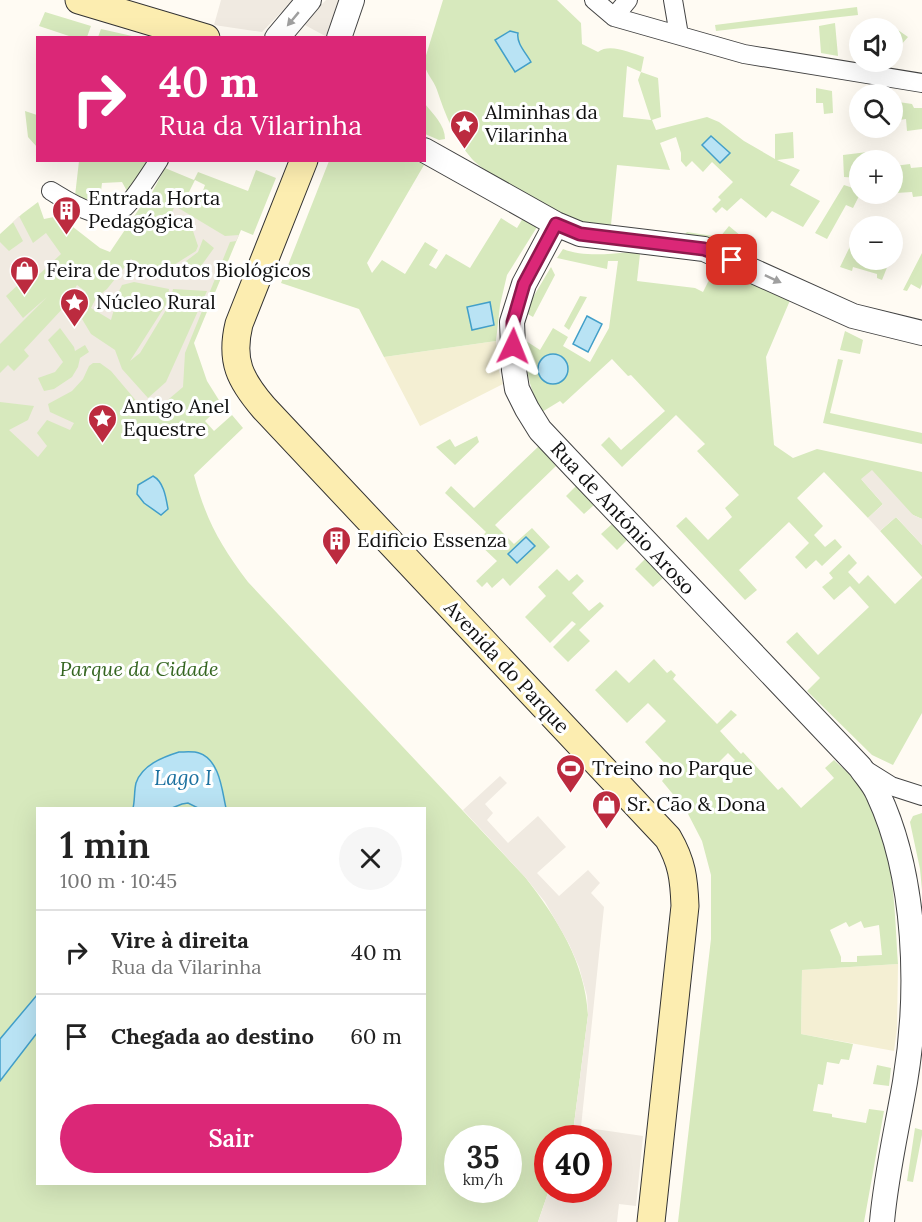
<!DOCTYPE html>
<html lang="pt">
<meta charset="utf-8">
<style>
body{margin:0;font-family:Lora,serif;background:#f6f6f6;color:#222;height:100vh;display:flex;flex-direction:column;font-size:22px;white-space:nowrap}
*{box-sizing:border-box;margin:0}
p{font-size:20px;color:#767676}
.icon{flex:none;width:33px;height:33px;fill:none;stroke:currentColor;stroke-width:2;stroke-linecap:round;stroke-linejoin:round}
.map{position:relative;flex:1;overflow:hidden}
.details{position:absolute;left:36px;top:807px;width:390px;height:378px;display:flex;flex-direction:column;background:#fff;border-radius:0px;box-shadow:0 6px 24px #0002}
.details>*{flex:none}
.guide{position:absolute;left:36px;top:36px;width:390px;height:126px;border-radius:0px;box-shadow:0 6px 24px #0002;background:#db2777;color:#fff;overflow:hidden}
.tools{position:absolute;left:849px;top:18px;display:grid;gap:12px}
.tools a{display:grid;place-items:center;width:54px;height:54px;border-radius:50%;background:#fff;box-shadow:0 6px 24px #0002;font-size:30px}
.speed{position:absolute;left:444px;top:1125px;display:flex;gap:12px;font-size:30px;font-weight:700;text-align:center}
.speed>*{display:grid;place-content:center;width:78px;height:78px;border-radius:50%;background:#fff;box-shadow:0 6px 24px #0002;line-height:1}
.speed small{font-size:15px;font-weight:400}
.speed .limit{border:9px solid #d22;background:#fff;color:#111}
.pin{position:absolute;display:grid;place-items:center;width:51px;height:51px;color:#fff;margin:-26px;border-radius:12px;box-shadow:0 3px 9px #0006}
.me{position:absolute;width:66px;margin:-33px;rotate:2deg;stroke-linejoin:round;filter:drop-shadow(0 0 4px #0008)}
.turn{display:flex;align-items:center;gap:21px;height:126px;padding:0 24px;font-size:27px}
.turn .icon{width:78px;height:78px;stroke-width:2.5}
.turn b{display:block;font-size:42px;line-height:51px}
.round{display:grid;place-items:center;flex:none;width:63px;height:63px;border-radius:32px;background:#f6f6f6}
.summary{display:flex;align-items:center;justify-content:space-between;height:102px;padding:0 24px}
h1{font-size:36px;font-weight:600;line-height:45px}
.cta{display:flex;gap:12px;margin-top:auto;padding:12px 24px}
.cta a{flex:1;height:69px;border-radius:36px;background:#db2777;color:#fff;font-size:24px;font-weight:600;line-height:69px;text-align:center}
ul{padding:0;list-style:none}
li{display:flex;align-items:center;gap:18px;height:84px;padding:0 24px;border-top:2px solid #e0e0e0}
li div{flex:1}
li b{display:block;font-size:22px}
li em{font-style:normal}
.map>svg:first-child{display:block}
.farmland{fill:#f4efd3}
.green{fill:#d7e9bd;fill-rule:evenodd}
.plaza{fill:#f0eae1;fill-rule:evenodd}
.water{fill:#b9e3f4;stroke:#429fc9;stroke-width:1.5}
.lines{fill:none;stroke-linecap:round;stroke-linejoin:round}
.minor-casing{stroke:#434343;stroke-width:20}
.tertiary-casing{stroke:#434343;stroke-width:26}
.secondary-casing{stroke:#323232;stroke-width:29}
.minor{stroke:#fff;stroke-width:18}
.tertiary{stroke:#fff;stroke-width:24}
.secondary{stroke:#fcedb0;stroke-width:27}
.oneway{fill:#9f9f9f}
.route-casing{stroke:#8e194d;stroke-width:15}
.route{stroke:#db2777;stroke-width:10}
.labels{text-anchor:middle;stroke-width:6;stroke-linejoin:round;paint-order:stroke}
.poi-label{font-size:20px;fill:#101010;stroke:#fff;text-anchor:start}
.street-label{font-size:20px;fill:#101010;stroke:#fff}
.park-label{font-size:20px;font-style:italic;fill:#356621;stroke:#fff}
.water-label{font-size:21px;font-style:italic;fill:#1c719f;stroke:#fff}
</style>
<div class="map">
<svg width="922" height="1222" viewBox="0 0 922 1222">
<rect width="100%" height="100%" fill="#fffbf3"/>
<path class="farmland" d="M496,341l3,30 4,13 -83,42 -36,-69z
M898,964l-1,65 -3,22 -93,-17 1,-64z"/>
<path class="green" d="M443,0h114l24,23 1,21 16,8c12,-9 32,1 46,5l-3,15 17,6 3,39 -9,3 4,10 51,-13 12,5 25,19 31,18v-25l18,-2 1,26 -17,2 23,10 -10,15 30,16 -17,26 -31,-16 -6,7 -25,-20 -14,13 -5,-4 -6,6 -4,-4 9,-9 -3,-3 15,-15 -21,-20 -9,10 -11,-11 -6,6 -5,-6v-8l-5,-16 -16,6 10,27 -53,-5 -6,60c-8,-1 -16,0 -23,-2 -22,-4 -102,-48 -116,-64 -17,-19 -27,-45 -35,-69 -3,-10 -12,-17 -13,-28zM627,66l14,6 -3,8 13,40 -28,-3z
M857,7l1,8 -142,16 -1,-6z
M45,12l46,14 -4,11h-15l-33,-11z
M835,23l3,33 -17,-3 -2,-27z
M101,29l31,7v1h-34z
M898,30l10,7 -15,17v-16z
M816,88l16,3 1,22 -9,1 -1,-11h-7z
M892,101l20,3 2,4h8v21l-15,2 -1,-12 -13,2z
M425,104c8,10 20,21 20,35l-6,1 -14,-6z
M25,111l12,4v32l-9,-10z
M876,151v9h-16l-1,18 -15,-1 -1,-22z
M893,159l1,7 16,-2 1,4 11,-1v29l-9,1 -1,-5 -16,1v-6l-3,1 -1,-28h-14z
M415,160l9,5 -57,98 5,10 10,-13 23,14 20,-32 13,8 -9,15 7,4 10,-15 24,14 31,-50 16,10 6,-10 14,9 -30,48 -7,30 -4,36 -112,16 -25,-48 -78,-26 48,-122z
M79,161h71l-22,32 -6,-11 -20,1 -2,16h-17l-8,-3z
M165,168l29,12 4,-8 50,19 8,-21 20,8 -23,57 -12,-5 -47,113 13,38 15,24 -17,16 9,10 18,-16 11,13 -49,47c12,45 26,70 54,107l277,295c32,41 60,85 63,138l-15,117 -3,6h-22v52h1l-11,32h-538v-988l22,-20 16,-12 6,17 15,-3 41,32 10,4 31,-46 6,-4zM195,180l10,5 -4,11 -11,10 -6,-4zM38,808h386v376h-386zM458,1138h50v52h-50z
M844,185l15,5 1,4 -7,14 -7,-3 -19,34 -12,-6z
M729,226l18,15 -8,12 -57,-16 5,-5 33,5z
M857,232l2,1 1,27h30l-8,20 -5,-2v-4l-24,-7 -1,4 -12,-4z
M563,249c28,11 65,2 94,0l-1,7 -16,-2 -3,27 58,7 8,4 15,-30 73,36 -25,59 8,88 19,13 24,-9 105,23v47l-9,-4 -52,-36 22,25 -15,14 -44,-46 -27,26 26,28 -9,9 11,12 10,-8 7,8 -20,19 -6,-6 -10,9 -11,-12 14,-14 -20,-21 -50,48 18,20 -12,10 -69,-74 10,-9 22,23 24,-23 -7,-9 14,-13 -42,-44 8,-7 -29,-29 -54,52 -21,-22 8,-8 12,13 44,-39 -34,-36 -3,1 -16,-17 -49,45 -3,-3 -18,11c-13,-22 -17,-47 -19,-73l17,11 13,-22 15,9 -5,9 27,16 19,-34 9,-67h-10l-1,8 -50,-11z
M922,253v31l-2,5 -9,-5 -4,7 -4,-1z
M551,267l4,8 -22,42 -7,-4 6,-14z
M580,296l7,1 -18,33 -5,-4z
M845,331l18,9 -3,14 -20,-4z
M838,359l5,1 -13,53 92,20v11l-99,-21z
M477,436l2,6 -24,23 -19,-18 14,-8 5,8z
M539,446l17,20 -61,59 19,19 18,-16 18,19 -40,39 -7,-8 -11,10 -5,-6 -5,5 -6,-6 21,-20 -20,-19 9,-10 -41,-39 6,-7 23,22z
M576,486l18,19 -10,9 -18,-18z
M896,517l26,28v32l-42,-46z
M612,524l15,16 -10,10 -16,-16z
M849,554l8,9 -9,9 11,12 9,-9 27,29 27,-26v135l-29,52 -21,-10 -65,-64 13,-13 -34,-36 11,-10 21,23 51,-48 -19,-21 -16,14 -12,-13 11,-9 -4,-5z
M645,559l18,19 -10,9 -18,-18z
M557,569l12,12 8,-7 7,7 -12,12 17,18 11,-9 4,4 -25,24 11,11 -22,21 -15,-15 23,-23 -4,-3 -22,22 -25,-26 21,-21 -8,-9z
M654,659l13,14 4,-3 5,5 -3,4 44,45 14,-14 6,5 -17,16 21,23 2,-2 35,38 4,-3 19,21 33,-30 -9,-10 9,-8c8,8 19,16 26,26 35,50 34,120 38,178l-96,6 -1,64 52,10 -4,16 -8,-1 -2,5 -12,-2 -4,23 -5,-1 -5,27 19,3v3l34,6 3,-14 15,2 -20,111h-186l33,-283v-64l-9,-34 -16,-31 -24,-29 9,-11 -26,-28 21,-21 -18,-18 -21,20 -32,-33 21,-20 13,13zM728,753l7,7 -16,16 -7,-7zM861,921l3,7 15,-3 3,30 -25,1v6h-16v-5l-11,-27 16,-8 3,5z
M922,813v77l-2,-21 -10,-47 3,-6z
M877,1065l14,3 -2,18 -16,-2z
M915,1128l7,2v5l-9,47 -6,-1z"/>
<path class="plaza" d="M221,0h72l-31,32 -48,-7z
M326,0h15l-14,37 -24,-13z
M175,206l50,30 14,-1 -3,6 -6,1 -45,111 -2,34 -34,29 -38,-45 -11,-8h-7l-4,3 -6,13 -11,12 -24,13 2,8 24,11 -4,7 -23,-10 -10,13 10,13 -9,11 -29,-27 19,-10 6,-14 -34,-4v-29l8,-8 6,6 15,-15 -5,-6 41,-44 12,-21 9,7 -8,12 10,6 -6,9 9,15 24,16 7,19 26,29 18,-16 41,-91 -34,-2 -4,16 -29,48 -10,8 37,-58 2,-14 -35,-7 -12,3 -3,6 -8,29 -20,-12 5,-10 11,-9 24,-30 8,7 27,4 30,-19 2,-5 -5,-15 -23,-15zM203,239l11,9 -18,25 -23,-2 25,-19zM60,328l14,19 1,4 10,-6 4,7 -9,6 -2,9 -6,10 -18,12 -10,2 -6,-13 17,-6 8,-10 -15,-22z
M19,216l14,27 13,-10 15,21 -29,27 -9,8 -4,-5 -13,12 17,22 24,-21 -47,47v-102l9,9 14,-10 -10,-19z
M872,470l41,45 9,4v26l-26,-28 -16,14 -12,-13 15,-14 -22,-25z
M500,776l7,7 -22,21 8,9 -6,7 21,23 30,-27 28,31 -29,26 22,23 29,-26 12,13 -9,10 13,14 -23,220 62,9 -7,70 -17,-2 -2,18h-79l11,-32h49v-52h-28l3,-6 15,-117 -1,-19 -8,-29 -10,-23 -24,-42 -20,-25 -62,-67z"/>
<path class="water" d="M510,31l8,2c-2,10 8,20 13,29l-16,10 -20,-32z
M711,136l19,17 -10,10 -18,-18z
M490,302l4,23 -22,5 -5,-23z
M587,316l15,8 -14,28 -15,-8z
M538 369a15 15 0 1 1 30 0a15 15 0 1 1-30 0Z
M153,476c11,6 13,22 15,33l-7,6 -17,-12 -7,-9 1,-9z
M526,537l9,9 -18,17 -9,-9z
M179,752c6,0 15,-1 20,1 21,7 23,38 27,55h-28l-10,-5 -6,1 -10,4h-39c2,-8 1,-17 3,-25 6,-18 27,-26 43,-31z
M37,995v38l-37,48v-42z"/>
<g class="lines">
<defs>
<path id="minor" d="M594,0l20,17 130,37 178,29
M673,0l6,35
M614,17l14,-17
M51,191c20,12 51,34 74,16 9,-8 27,-36 34,-47
M867,771l24,15 31,10"/>
<path id="tertiary" d="M277,38l32,-38
M339,38l13,-38
M424,150l132,74 24,10 124,15 149,67 69,17
M556,224l-32,60 -12,38 2,48 3,19 10,20 13,21 33,35 287,302c6,9 14,17 18,27 39,83 42,198 27,288 -8,47 -19,93 -23,140"/>
<path id="secondary" d="M79,0l127,38
M304,160l-65,164c-9,37 1,56 25,84l404,430c14,24 16,41 17,68l-34,316"/>
</defs>
<use href="#minor" class="minor-casing"/>
<use href="#tertiary" class="tertiary-casing"/>
<use href="#secondary" class="secondary-casing"/>
<use href="#minor" class="minor"/>
<use href="#tertiary" class="tertiary"/>
<use href="#secondary" class="secondary"/>
</g>
<defs><path id="oneway-solid" d="M-6-.8H1V-3.2L6.5 0L1 3.2V.8H-6Z" transform="scale(1.5)"/></defs>
<g class="oneway">
<use href="#oneway-solid" transform="translate(293 19) rotate(130)"/>
<use href="#oneway-solid" transform="translate(773 279) rotate(25)"/>
</g>
<g class="lines">
<defs>
<path id="route" d="M513,346v-24l11,-38 32,-60 24,10 124,15 28,11"/>
</defs>
<use href="#route" class="route-casing"/>
<use href="#route" class="route"/>
</g>
<defs>
<symbol id="sight-pin" viewBox="-11 -11 22 30"><path d="M0 17L-7.5 6A9.5 9.5 0 1 1 7.5 6Z" fill="#bc2b3f" stroke="#fff"/><path d="M0-6L1.8-2.2L6-1.7L2.9 1.2L3.7 5.4L0 3.3L-3.7 5.4L-2.9 1.2L-6-1.7L-1.8-2.2Z" fill="#fff"/></symbol>
<symbol id="building-pin" viewBox="-11 -11 22 30"><path d="M0 17L-7.5 6A9.5 9.5 0 1 1 7.5 6Z" fill="#bc2b3f" stroke="#fff"/><path d="M-4-6H4V6H1V3H-1V6H-4ZM-2.5-4.3h1.7v1.8h-1.7ZM.8-4.3h1.7v1.8H.8ZM-2.5-1h1.7V.8h-1.7ZM.8-1h1.7V.8H.8Z" fill="#fff"/></symbol>
<symbol id="shop-pin" viewBox="-11 -11 22 30"><path d="M0 17L-7.5 6A9.5 9.5 0 1 1 7.5 6Z" fill="#bc2b3f" stroke="#fff"/><path d="M-5-2.5h2.3a2.7 3.5 0 0 1 5.4 0H5L5.5 6h-11ZM-1.5-2.5h3a1.5 2.3 0 0 0-3 0Z" fill="#fff"/></symbol>
<symbol id="stadium-pin" viewBox="-11 -11 22 30"><path d="M0 17L-7.5 6A9.5 9.5 0 1 1 7.5 6Z" fill="#bc2b3f" stroke="#fff"/><path d="M0-5a6.5 5 0 1 0 0 10a6.5 5 0 1 0 0-10ZM-3.5-1.8h7v3.6h-7Z" fill="#fff"/></symbol>
</defs>
<g fill-rule="evenodd">
<use href="#sight-pin" x="448" y="108" width="33" height="45"/>
<use href="#building-pin" x="50" y="194" width="33" height="45"/>
<use href="#shop-pin" x="8" y="254" width="33" height="45"/>
<use href="#sight-pin" x="58" y="286" width="33" height="45"/>
<use href="#sight-pin" x="86" y="402" width="33" height="45"/>
<use href="#building-pin" x="320" y="524" width="33" height="45"/>
<use href="#stadium-pin" x="554" y="752" width="33" height="45"/>
<use href="#shop-pin" x="590" y="788" width="33" height="45"/>
</g>
<g class="labels">
<g class="poi-label">
<text x="485" y="119">Alminhas da<tspan x="485" dy="23">Vilarinha</tspan></text>
<text x="88" y="205">Entrada Horta<tspan x="88" dy="23">Pedagógica</tspan></text>
<text x="46" y="277">Feira de Produtos Biológicos</text>
<text x="96" y="309">Núcleo Rural</text>
<text x="123" y="413">Antigo Anel<tspan x="123" dy="23">Equestre</tspan></text>
<text x="357" y="547">Edificio Essenza</text>
<text x="592" y="775">Treino no Parque</text>
<text x="627" y="811">Sr. Cão &amp; Dona</text>
</g>
<g class="street-label">
<text transform="translate(623 518) rotate(47)" y="7">Rua de António Aroso</text>
<text transform="translate(507 667) rotate(47)" y="7">Avenida do Parque</text>
</g>
<g class="park-label">
<text x="139" y="676">Parque da Cidade</text>
</g>
<g class="water-label">
<text x="183" y="785">Lago I</text>
</g>
</g>
</svg>
<div class="tools">
<a><svg class="icon" aria-label="sound" viewBox="0 0 24 24"><path d="M4 9h4l5-4v14l-5-4H4zM17 9q2 3 0 6"/></svg></a>
<a><svg class="icon" aria-label="search" viewBox="0 0 24 24"><circle cx="10" cy="10" r="6"/><path d="M15 15l6 6"/></svg></a>
<a>+</a>
<a>−</a>
</div>
<div class="speed"><div>35<small>km/h</small></div><div class="limit">40</div></div>
<div class="pin" style="left:732px;top:260px;background:#d93025"><svg class="icon" aria-label="arrive" viewBox="0 0 24 24"><path d="M6 21V4h12l-3 4 3 4H6"/></svg></div>
<svg class="me" style="left:513px;top:346px" viewBox="-20 -20 40 40"><path d="M0-17L14 15 0 8-14 15z" fill="#db2777" stroke="#fff" stroke-width="4"/></svg>
<div class="guide">
<div class="turn"><svg class="icon" aria-label="right" viewBox="0 0 24 24"><path d="M7 20v-9h11M14 6l5 5-5 5"/></svg><div><b>40 m</b>Rua da Vilarinha</div></div>
</div>
<section class="details">
<div class="summary"><div><h1>1 min</h1><p>100 m · 10:45</p></div><a class="round"><svg class="icon" aria-label="close" viewBox="0 0 24 24"><path d="M6 6l12 12M18 6L6 18"/></svg></a></div>
<ul>
<li><svg class="icon" aria-label="right" viewBox="0 0 24 24"><path d="M7 20v-9h11M14 6l5 5-5 5"/></svg><div><b>Vire à direita</b><p>Rua da Vilarinha</p></div><em>40 m</em></li>
<li><svg class="icon" aria-label="arrive" viewBox="0 0 24 24"><path d="M6 21V4h12l-3 4 3 4H6"/></svg><div><b>Chegada ao destino</b></div><em>60 m</em></li>
</ul>
<div class="cta"><a>Sair</a></div>
</section>
</div>
